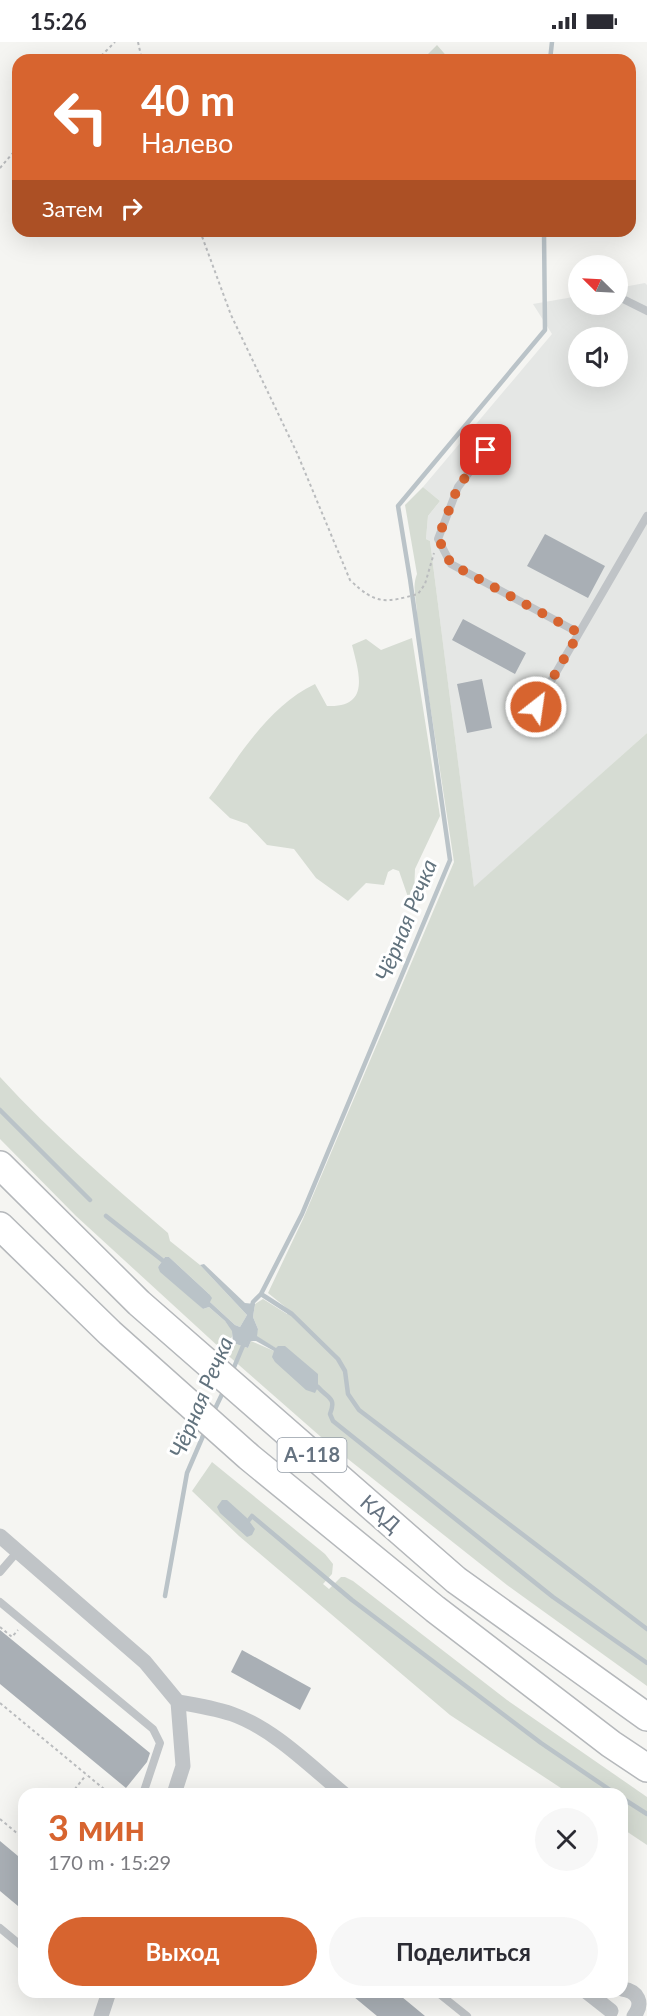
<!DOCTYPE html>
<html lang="ru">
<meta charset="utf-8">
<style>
body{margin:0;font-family:Lato,sans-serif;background:#f7f7f7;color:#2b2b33;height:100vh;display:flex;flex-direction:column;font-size:22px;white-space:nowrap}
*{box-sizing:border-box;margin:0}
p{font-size:20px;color:#7c7c81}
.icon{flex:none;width:33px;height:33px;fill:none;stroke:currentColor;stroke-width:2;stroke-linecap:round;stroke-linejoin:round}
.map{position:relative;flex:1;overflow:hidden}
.panel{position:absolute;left:18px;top:1746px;width:610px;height:210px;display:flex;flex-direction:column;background:#fff;border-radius:18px;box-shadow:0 6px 24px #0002}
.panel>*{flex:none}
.top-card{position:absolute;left:12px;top:12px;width:624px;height:183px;border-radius:18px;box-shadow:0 6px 24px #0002;background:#d7642f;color:#fff;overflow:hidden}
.needle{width:39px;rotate:294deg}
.fabs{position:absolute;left:568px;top:213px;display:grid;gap:12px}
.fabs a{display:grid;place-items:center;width:60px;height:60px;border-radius:50%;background:#fff;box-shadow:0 6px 24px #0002;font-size:30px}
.pin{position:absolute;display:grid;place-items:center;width:51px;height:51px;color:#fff;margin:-26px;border-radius:12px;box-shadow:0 3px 9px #0006}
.me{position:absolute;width:66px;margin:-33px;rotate:30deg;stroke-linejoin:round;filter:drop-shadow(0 0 4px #0008)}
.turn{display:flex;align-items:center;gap:21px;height:126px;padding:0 30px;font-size:27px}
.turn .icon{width:78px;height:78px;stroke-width:2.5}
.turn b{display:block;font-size:42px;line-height:51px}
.then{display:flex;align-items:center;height:57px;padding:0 30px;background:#0003;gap:12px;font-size:22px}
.round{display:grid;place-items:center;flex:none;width:63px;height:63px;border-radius:32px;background:#f7f7f7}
.overview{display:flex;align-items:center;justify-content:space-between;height:102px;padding:0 30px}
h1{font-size:36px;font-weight:700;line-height:45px;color:#d7642f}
.button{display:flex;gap:12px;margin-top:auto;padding:12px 30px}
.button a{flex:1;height:69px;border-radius:36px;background:#d7642f;color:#fff;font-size:24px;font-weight:700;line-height:69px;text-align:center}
.button a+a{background:#f7f7f7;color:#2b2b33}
.status{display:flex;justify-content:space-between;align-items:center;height:42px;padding:0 30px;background:#fff;direction:ltr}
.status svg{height:16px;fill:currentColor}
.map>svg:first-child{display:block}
.built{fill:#e5e7e5;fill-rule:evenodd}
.green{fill:#d6dcd3}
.water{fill:#bac3c8}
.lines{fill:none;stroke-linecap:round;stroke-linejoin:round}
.stream{stroke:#bac3c8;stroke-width:4.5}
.building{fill:#a9afb5}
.highway-casing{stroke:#b5b8bb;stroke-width:30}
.path{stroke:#babcbe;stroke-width:2;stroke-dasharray:3 3;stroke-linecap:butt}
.lane{stroke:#c0c4c7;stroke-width:8}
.street{stroke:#c0c4c7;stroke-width:15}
.highway{stroke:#fff;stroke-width:27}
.route{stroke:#d7642f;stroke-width:10;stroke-dasharray:0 18}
.labels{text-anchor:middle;stroke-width:6;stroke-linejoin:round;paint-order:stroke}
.shield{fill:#fff;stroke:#949da7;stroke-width:1.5}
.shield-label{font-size:20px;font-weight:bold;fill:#667381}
.street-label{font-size:21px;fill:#667381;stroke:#fff}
.water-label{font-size:22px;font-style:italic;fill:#62737e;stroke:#fff}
</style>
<div class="status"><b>15:26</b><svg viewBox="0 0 49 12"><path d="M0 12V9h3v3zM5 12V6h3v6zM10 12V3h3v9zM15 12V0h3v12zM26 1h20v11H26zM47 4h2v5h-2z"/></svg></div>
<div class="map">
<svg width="647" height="1974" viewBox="0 0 647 1974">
<rect width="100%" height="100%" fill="#f5f5f2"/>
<path class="built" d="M645,241l2,2v448l-173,155 -44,-347 -4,-2 2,-23 12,-15 -17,-14 129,-153 -19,-30 46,-8v8h39v-16zM579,296h39v38h-39z"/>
<path class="green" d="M437,3l13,15h-28z
M423,445l17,14 -12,15 -2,23 4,2 44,346 173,-154v953l-140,-101 -178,-141 -106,-93 10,-8 15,5 3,-7 23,10 3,-2 -21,-13 2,-7 -5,-12 2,-13 8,-5 24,15 2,-4 -21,-17 35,-74 151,-357 -37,-243c1,-16 -6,-30 0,-45l-12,-69z
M412,596l28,178 -25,53 -1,27 -6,1 -9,-26 -6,-2 -5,3 -4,13 -18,-2 -18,18 -32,-23 -22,-29 -27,-4 -20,-21 -17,-6 -21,-20c30,-41 58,-91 106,-114l12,22c44,2 32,-33 25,-61l14,-6 15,11z
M0,1035c51,56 110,106 168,156l2,8 30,24 47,50 -7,12 -5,-2 -25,-23 -1,-8 -40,-37h-4l-7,10 45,42 6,-2 16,14 8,10 -1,6 -12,11 -144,-132 -76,-77z
M212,1420l113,92 8,10 -1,10 -9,10 6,5 12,-12h4l8,4 154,119 140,97v48l-24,-16 -1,-35h-52l-120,-79 -211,-179 -47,-45z"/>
<path class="water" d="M165,1215h4l40,37 3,4 -2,4 25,23 5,2 7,-12 -47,-50 4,-1 41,39 10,1 -2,13 5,12 -1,7 19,12 2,-2h7l33,28v13l-3,6 -9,-3 -31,-28 -3,-5 2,-6 -18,-10h-5l-3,7 -15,-5 -1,-12 -7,-10 -16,-14 -6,2 -43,-37 -2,-5z
M222,1458h5l20,18 8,11 -3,6 -5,2 -27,-24 -3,-6z"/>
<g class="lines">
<path class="stream" d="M550,18l2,-18
M0,1068l90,90
M106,1174l56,44
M261,1252l31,20 46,45 7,12 3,23 11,16 288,219
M251,1268l2,-8 8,-8 41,-80 148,-354 -40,-281 -12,-73 147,-176 -1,-99
M232,1330l13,-31
M318,1345c9,11 19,10 12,27l3,7 220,176 94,66
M213,1371l12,-25
M249,1478l3,-4 100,84 189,143 75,51
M165,1554l22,-123 19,-44
M622,1756l25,16"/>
</g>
<path class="building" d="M545,492l60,32 -17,32 -61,-32z
M463,577l63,34 -11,21 -63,-34z
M482,637l10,49 -25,5 -10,-49z
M0,1588l150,123 -3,9 -21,26 -126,-104z
M242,1608l69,38 -11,22 -69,-38z
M0,1799l24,20v50l-24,-20z
M348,1950h48l29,24h-48z"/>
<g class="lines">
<defs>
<path id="highway" d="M0,1123l139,138 317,277 191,137
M0,1184l110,107 139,124 186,152 176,135 36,24"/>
</defs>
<use href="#highway" class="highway-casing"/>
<path class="path" d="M138,0l4,18
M97,18l18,-18
M0,126l18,-21
M200,189l31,84 66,138 53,127c26,25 35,23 68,14l7,-10 9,-31
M0,1585l12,10 6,-7
M0,1661l110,91
M71,1752l15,-19
M0,1777l24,20"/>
<path class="lane" d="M625,258l22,11
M486,408l-28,37 -20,52 13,25 128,69
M536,665l111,-191
M0,1530l18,-21
M0,1560l153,127 7,14 -17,51
M0,1886l24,20
M437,1950l30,24"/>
<path class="street" d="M0,1494l145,126 33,40 5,64 -9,28
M178,1660c18,3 36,6 54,12 42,15 78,52 112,80
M622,1947c16,2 22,14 12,27
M587,1950l24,19
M101,1974l8,-24"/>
<use href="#highway" class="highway"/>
</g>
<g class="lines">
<path class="route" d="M486,408l-28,37 -20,51 13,26 128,69 -43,74"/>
</g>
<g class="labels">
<rect class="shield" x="277.5" y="1396" width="69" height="34" rx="4.5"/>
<g class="shield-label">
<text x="312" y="1420">А-118</text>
</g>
<g class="street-label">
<text transform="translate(380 1472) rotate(41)" y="7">КАД</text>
</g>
<g class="water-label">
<text transform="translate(406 878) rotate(-68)" y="8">Чёрная Речка</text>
<text transform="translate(201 1355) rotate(-67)" y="8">Чёрная Речка</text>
</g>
</g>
</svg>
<div class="fabs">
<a><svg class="needle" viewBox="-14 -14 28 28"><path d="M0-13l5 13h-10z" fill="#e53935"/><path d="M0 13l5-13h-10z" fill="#7c7c81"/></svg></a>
<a><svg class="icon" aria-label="sound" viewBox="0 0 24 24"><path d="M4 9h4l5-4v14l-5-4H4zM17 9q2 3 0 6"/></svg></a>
</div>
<div class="pin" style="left:486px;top:408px;background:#d93025"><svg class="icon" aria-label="arrive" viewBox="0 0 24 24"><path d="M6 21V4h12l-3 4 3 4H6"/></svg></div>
<svg class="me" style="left:536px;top:665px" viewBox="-20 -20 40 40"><circle r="17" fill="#d7642f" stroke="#fff" stroke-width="3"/><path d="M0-11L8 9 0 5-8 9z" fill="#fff"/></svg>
<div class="top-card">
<div class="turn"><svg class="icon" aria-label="left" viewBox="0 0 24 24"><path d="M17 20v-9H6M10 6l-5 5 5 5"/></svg><div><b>40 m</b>Налево</div></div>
<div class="then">Затем<svg class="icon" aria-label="right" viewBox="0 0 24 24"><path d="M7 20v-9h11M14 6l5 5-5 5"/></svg></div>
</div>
<section class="panel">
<div class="overview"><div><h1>3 мин</h1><p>170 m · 15:29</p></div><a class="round"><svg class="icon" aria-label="close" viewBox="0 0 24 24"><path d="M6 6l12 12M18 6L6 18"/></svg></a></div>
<div class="button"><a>Выход</a><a>Поделиться</a></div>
</section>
</div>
